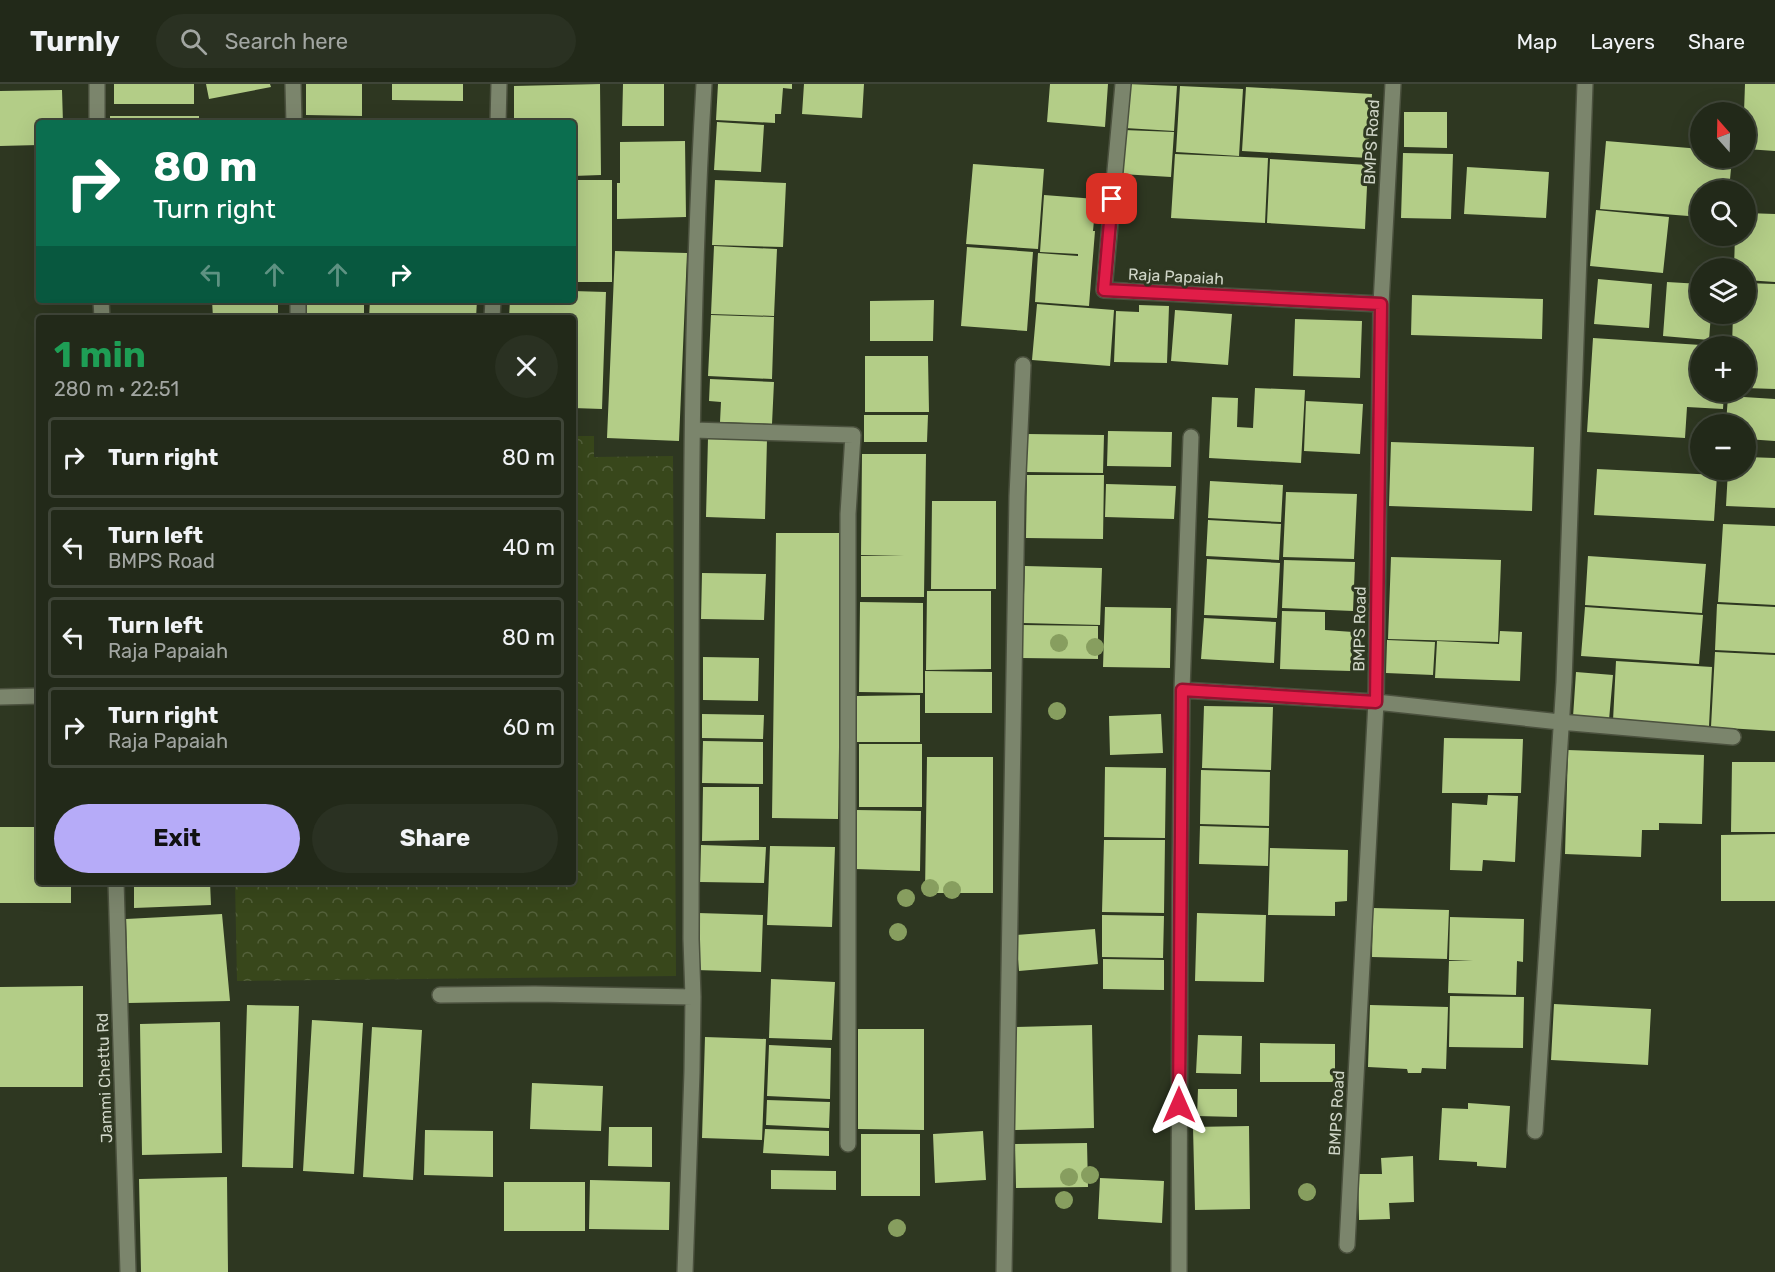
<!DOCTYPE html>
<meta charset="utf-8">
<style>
body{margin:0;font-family:Rubik,sans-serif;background:#2a3122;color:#f1f3f6;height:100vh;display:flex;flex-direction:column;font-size:22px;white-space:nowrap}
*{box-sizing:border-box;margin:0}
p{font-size:20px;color:#a2a6a2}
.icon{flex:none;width:33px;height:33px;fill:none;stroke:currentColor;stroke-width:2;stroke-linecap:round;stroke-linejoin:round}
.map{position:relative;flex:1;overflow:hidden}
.side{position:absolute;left:36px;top:231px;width:540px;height:570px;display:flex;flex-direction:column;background:#222919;border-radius:6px;box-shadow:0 6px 24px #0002,0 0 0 2px #3f4538}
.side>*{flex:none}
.banner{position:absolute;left:36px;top:36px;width:540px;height:183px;border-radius:6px;box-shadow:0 6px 24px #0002,0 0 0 2px #3f4538;background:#0b6e4f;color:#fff;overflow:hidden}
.needle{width:39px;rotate:340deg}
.fabs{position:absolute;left:1690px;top:18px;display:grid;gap:12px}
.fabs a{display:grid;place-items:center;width:66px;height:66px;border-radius:50%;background:#222919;box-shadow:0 6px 24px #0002,0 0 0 2px #3f4538;font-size:30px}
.pin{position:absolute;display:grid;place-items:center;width:51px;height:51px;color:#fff;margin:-26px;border-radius:12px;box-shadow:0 3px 9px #0006}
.me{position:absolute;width:66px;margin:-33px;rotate:0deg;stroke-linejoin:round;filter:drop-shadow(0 0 4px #0008)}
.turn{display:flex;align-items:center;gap:21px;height:126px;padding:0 18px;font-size:27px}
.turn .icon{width:78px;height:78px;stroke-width:2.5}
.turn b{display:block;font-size:42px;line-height:51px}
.lanes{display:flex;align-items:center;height:57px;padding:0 18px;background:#0003;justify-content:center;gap:30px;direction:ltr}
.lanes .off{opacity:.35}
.round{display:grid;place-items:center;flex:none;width:63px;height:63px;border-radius:32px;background:#2a3122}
.summary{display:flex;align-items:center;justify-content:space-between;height:102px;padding:0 18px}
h1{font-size:36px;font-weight:700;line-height:45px;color:#1e9e55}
.primary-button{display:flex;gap:12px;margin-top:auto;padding:12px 18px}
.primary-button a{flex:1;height:69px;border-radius:36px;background:#b6abf8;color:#111;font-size:24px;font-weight:700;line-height:69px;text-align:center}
.primary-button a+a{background:#2a3122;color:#f1f3f6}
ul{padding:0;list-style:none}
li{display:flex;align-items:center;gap:18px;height:81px;margin:0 12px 9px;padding:0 6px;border:3px solid #3f4538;border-radius:6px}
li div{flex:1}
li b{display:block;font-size:22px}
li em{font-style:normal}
header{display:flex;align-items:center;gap:36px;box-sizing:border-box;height:84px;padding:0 30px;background:#222919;border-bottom:2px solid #3f4538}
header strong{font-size:28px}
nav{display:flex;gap:33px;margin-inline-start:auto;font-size:21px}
.search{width:420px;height:54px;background:#2a3122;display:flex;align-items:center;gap:15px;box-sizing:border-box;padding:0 21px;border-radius:33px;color:#a2a6a2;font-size:22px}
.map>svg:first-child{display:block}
.park{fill:url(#park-crowns)}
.building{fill:#b3cd87}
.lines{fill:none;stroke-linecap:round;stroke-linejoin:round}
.minor-casing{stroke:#4b513e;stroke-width:18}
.minor{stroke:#7b856c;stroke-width:15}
.tree{fill:#879e5f}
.route-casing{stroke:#92132f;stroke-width:15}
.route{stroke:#e11d48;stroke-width:10}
.labels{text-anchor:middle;stroke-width:6;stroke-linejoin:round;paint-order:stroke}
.street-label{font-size:16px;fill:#cfd5c7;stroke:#2e3721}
</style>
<header>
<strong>Turnly</strong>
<div class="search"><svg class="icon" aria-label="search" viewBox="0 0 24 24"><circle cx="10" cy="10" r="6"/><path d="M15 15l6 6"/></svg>Search here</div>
<nav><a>Map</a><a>Layers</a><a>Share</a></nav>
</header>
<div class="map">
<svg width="1775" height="1188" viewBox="0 0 1775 1188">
<defs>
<pattern id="park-crowns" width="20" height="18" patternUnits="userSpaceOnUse" patternTransform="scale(1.5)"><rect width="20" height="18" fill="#38471b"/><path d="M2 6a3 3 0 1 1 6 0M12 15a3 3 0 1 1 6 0" fill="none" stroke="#54613b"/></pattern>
</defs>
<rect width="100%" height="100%" fill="#2e3721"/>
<path class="park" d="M573,352h21v21l79,-1 3,520 -439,5 -2,-99h338z"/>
<path class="building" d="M114,0h80v20h-80z
M206,0h64l1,3 -62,12z
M306,0h56v32l-56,-1z
M392,0h71v17l-71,-1z
M600,0l1,91 -28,1v-53h-59v-37z
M623,0h41v42h-42z
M718,0h74v5l-9,-1 -2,26h-6v9l-59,-3z
M804,0h60l-2,34 -60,-4z
M1050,0h58l-3,43 -58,-5z
M1128,0l49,2 -3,45 -49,-3z
M1745,0h30v67l-29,-2v-37h-2z
M1180,2l63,3 -4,67 -63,-4z
M1246,3l126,7 -4,64 -126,-7z
M62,6l1,33h-24v22l-39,1v-55z
M1404,28h43v36l-43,-1z
M110,32h89v7h-89z
M717,38l47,3 -3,47 -47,-2z
M1124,46l50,2 -3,45 -50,-3z
M685,57l1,76 -69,2v-36h3v-41z
M1606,57l95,8v9h31l-3,32h-28v27l-101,-8z
M1403,69l50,1 -2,65 -50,-1z
M1175,70l93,4 -3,65 -94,-5z
M1270,75l98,6 -3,64 -98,-6z
M973,80l71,5 -6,80 -72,-5z
M1467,83l82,5 -3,46 -82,-4z
M573,96h39v102h-39z
M715,96l71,3 -3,64 -71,-2z
M1044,111l52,4 -3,32h2l-6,75 -54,-4 3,-49 40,3v-2l-38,-2z
M1596,126l73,7 -6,56 -73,-7z
M1746,129l29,1v68l-29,-2v-12h-12l1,-32h11z
M714,162l63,3 -3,67 -63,-2z
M967,163l66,5 -6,79 -66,-5z
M615,167l72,2 -8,188 -72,-3z
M1598,195l54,5 -3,44 -55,-4z
M1667,198l34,2v30h10l-2,26 -46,-4z
M1746,199l29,1v105l-29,-1v-42h-14l1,-32h13z
M573,207l33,1 -4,117 -29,-1v-90h-64l1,-18h63z
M1412,211l131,4 -1,40 -131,-4z
M212,216h66v18h-65z
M300,216h64v18h-64z
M370,216h107l-1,18h-107z
M934,216l-1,41h-63v-40z
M1037,220l77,6 -4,56 -78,-6z
M1139,221l30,1 -2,57 -53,-1 2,-51 23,1z
M1175,226l57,4 -4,51 -57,-4z
M154,230v4h-34v-3z
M711,231l63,2 -2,62 -64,-3z
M1295,235l67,2 -2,57 -67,-2z
M1593,254l108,7v47h23l-1,17 -36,-2 -2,31 -98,-6z
M865,272h63l1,56h-64z
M710,295l64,3 -2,42 -52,-2 1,-20 -12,-1z
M1255,304l50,2 -4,73 -92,-5 3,-61 26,1 -1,29 16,1z
M1728,312l47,3v42l-29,-2v-15h-20z
M1306,317l57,3 -3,50 -56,-3z
M864,331h64l-1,27h-63z
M1108,347l64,1 -1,35 -64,-1z
M1027,350l77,1 -1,38 -77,-1z
M708,354l59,1 -2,80 -59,-2z
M1391,358l143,5 -2,64 -143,-5z
M862,370h64l-2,143h-63v-41h43l-43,-1z
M1746,373l29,1v50l-49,-2 2,-36h18z
M1597,385l120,6 -3,46 -120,-6z
M1027,391h77l-1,64 -77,-1z
M1210,397l73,4 -2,37 -73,-4z
M1106,400l70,2 -2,33 -69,-2z
M1286,408l71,2 -3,65 -71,-2z
M932,417h64v88h-65z
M1208,436l73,4 -2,36 -73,-4z
M1723,440l52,2v79l-57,-3z
M776,449h66l-4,286 -66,-1z
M1588,472l118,8 -4,49 -117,-8z
M1391,473l110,3 -3,82 -110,-3z
M1207,475l73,4 -3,55 -73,-3z
M1284,476l71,2 -2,49 -71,-3z
M1025,482l77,2 -2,57 -77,-2z
M702,489l64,1 -2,46 -63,-1z
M927,507h64v78l-65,1z
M860,518l63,1v90l-64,-1z
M1717,520l58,3v46l-60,-3z
M1105,523l66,1 -1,60 -67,-1z
M1585,523l118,8 -4,49 -118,-8z
M1282,527l43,1v18l28,2 -2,39 -71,-2z
M1204,534l72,4 -2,41 -73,-4z
M1021,541l77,1v33l-77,-1z
M1500,547l22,1 -2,49 -85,-3 2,-37 62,3z
M1387,556l48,2 -2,33 -47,-2z
M1715,568l60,3v76l-64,-4z
M703,573l56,1 -1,43 -55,-1z
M1616,577l96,6 -3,59 -96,-5z
M925,587l67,1v41h-67z
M1576,588l37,3 -4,45 -36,-3z
M920,611v47h-64l1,-46z
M1204,622l69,1 -2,63 -69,-2z
M702,630l62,1 -1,24 -61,-1z
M1161,630l2,39 -53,2 -1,-39z
M1444,654l79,1 -2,54h-79z
M703,657l60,1v42l-61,-1z
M859,660h63v63h-63z
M1568,666l136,5 -2,69 -43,-1v7h-17l-1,27 -76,-3z
M927,673h66v136h-68z
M1732,678h43v70h-44z
M1105,683l61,1 -1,70 -61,-1z
M1201,686l69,2 -1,54 -69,-2z
M703,703h56v53l-57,1z
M1488,711l30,1 -3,66 -32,-2 -1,11 -32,-1 2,-67 35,2z
M856,726l65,1 -1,60 -65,-2z
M1200,742l69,2 -1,38 -69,-2z
M0,743h39v55h32v21h-71z
M1775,750v67h-54v-66z
M1104,756h61l-1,73 -62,-1z
M701,761l65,2 -2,36 -64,-1z
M770,762l65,1 -3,80 -65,-2z
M1270,764l78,2 -1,51 -12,1v14l-67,-1z
M134,798h76l1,23 -77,3z
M1373,824l76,2 -2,49 -75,-2z
M698,829l65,2 -2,57 -65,-2z
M1197,829l69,2 -2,67 -69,-1z
M222,830l8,87 -102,2 -2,-84z
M1102,831l62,1 -1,42 -61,-1z
M1450,833l74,2 -1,43 -6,-1 -1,34 -68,-2 1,-32h24l-24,-1z
M1095,845l3,35 -79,7 -3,-36z
M1103,875l61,1v30l-61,-1z
M771,895l64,3 -3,58 -63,-2z
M83,902v101h-83v-100z
M1450,912l74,1 -1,51 -74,-1z
M1554,920l97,5 -3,56 -97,-5z
M247,921l52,1 -6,162 -51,-1z
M1370,921l78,2 -2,62 -24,-1 -1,5h-13l-1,-4 -39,-2z
M312,936l51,3 -9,151 -51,-3z
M220,938l2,131 -80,2 -2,-131z
M1092,941l2,103 -80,2 -2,-103z
M372,943l50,3 -9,150 -50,-3z
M858,945h66v101l-66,-1z
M1198,951l44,1 -1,38 -45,-1z
M705,953l61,2 -4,101 -60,-2z
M1260,959l75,1v38h-75z
M769,961l62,3 -1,51 -63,-3z
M532,999l71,3 -2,45 -71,-2z
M1198,1005h39v28l-40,-1z
M767,1016l63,2 -1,26 -63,-3z
M1468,1019l42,3 -4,62 -29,-2v-4l-38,-2 3,-52 26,1z
M1249,1042l1,83 -55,1 -2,-83z
M609,1043h43v40l-44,-1z
M765,1045l64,2v25l-66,-3z
M425,1046l68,1v46l-69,-2z
M983,1047l3,49 -51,3 -2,-49z
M861,1050h59v62h-59z
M1087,1059l1,44 -72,1 -1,-44z
M1413,1072l1,46 -25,1 1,16 -31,1 -1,-46h24l-1,-16z
M771,1086l65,1v19l-65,-1z
M227,1093l1,95h-87l-2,-93z
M1100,1094l64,3 -2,42 -64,-4z
M590,1096l80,2 -1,48 -80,-1z
M504,1098h81v49h-81z"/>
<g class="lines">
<defs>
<path id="minor" d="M97,0v39
M293,0l1,39
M1123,0l-19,206 277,14
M498,39l1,-39
M101,216l1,18
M298,216v18
M492,234l1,-18
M693,346l160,5 -5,79v630
M1182,606l194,12 184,20 173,15
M0,613l39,-1
M116,798l12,390
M440,911l95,-1 158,3
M1535,1047l29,-449 21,-598
M1347,1161l29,-543 5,-398 12,-220
M685,1188l7,-200 1,-75 -2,-58c1,-285 -4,-571 13,-855
M1004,1188l13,-776 6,-131
M1179,1188l1,-381 2,-201 9,-253"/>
</defs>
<use href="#minor" class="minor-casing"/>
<use href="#minor" class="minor"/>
</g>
<g class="tree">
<circle cx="1059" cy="559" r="9"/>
<circle cx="1095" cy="563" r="9"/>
<circle cx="1057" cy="627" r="9"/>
<circle cx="930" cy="804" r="9"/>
<circle cx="952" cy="806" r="9"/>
<circle cx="906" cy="814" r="9"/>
<circle cx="898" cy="848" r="9"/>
<circle cx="1090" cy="1091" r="9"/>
<circle cx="1069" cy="1093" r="9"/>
<circle cx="1307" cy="1108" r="9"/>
<circle cx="1064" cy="1116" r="9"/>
<circle cx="897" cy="1144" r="9"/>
</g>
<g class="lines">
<defs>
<path id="route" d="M1112,115l-8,91 277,14 -5,398 -194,-12 -3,415"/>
</defs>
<use href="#route" class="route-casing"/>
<use href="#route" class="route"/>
</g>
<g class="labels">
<g class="street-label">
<text transform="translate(1371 58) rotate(-87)" y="6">BMPS Road</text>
<text transform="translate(1176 192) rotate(3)" y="6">Raja Papaiah</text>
<text transform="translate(1359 545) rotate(-89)" y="6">BMPS Road</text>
<text transform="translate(104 994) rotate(-92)" y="6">Jammi Chettu Rd</text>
<text transform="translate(1336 1029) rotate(-87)" y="6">BMPS Road</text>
</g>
</g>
</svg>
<div class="fabs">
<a><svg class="needle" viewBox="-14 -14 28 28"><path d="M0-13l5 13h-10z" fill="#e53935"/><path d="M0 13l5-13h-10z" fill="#a2a6a2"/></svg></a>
<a><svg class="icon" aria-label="search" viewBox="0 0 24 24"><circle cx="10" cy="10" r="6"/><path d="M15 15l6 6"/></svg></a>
<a><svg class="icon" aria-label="layers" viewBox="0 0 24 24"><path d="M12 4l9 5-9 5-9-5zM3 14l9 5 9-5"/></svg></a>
<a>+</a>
<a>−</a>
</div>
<div class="pin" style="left:1112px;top:115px;background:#d93025"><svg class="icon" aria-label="arrive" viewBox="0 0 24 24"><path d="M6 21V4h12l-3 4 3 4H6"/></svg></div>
<svg class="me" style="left:1179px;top:1021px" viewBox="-20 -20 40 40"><path d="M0-17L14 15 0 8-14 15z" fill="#e11d48" stroke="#fff" stroke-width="4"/></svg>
<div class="banner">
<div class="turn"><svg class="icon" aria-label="right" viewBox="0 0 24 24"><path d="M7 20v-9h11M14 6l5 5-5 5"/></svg><div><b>80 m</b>Turn right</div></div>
<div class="lanes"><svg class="icon off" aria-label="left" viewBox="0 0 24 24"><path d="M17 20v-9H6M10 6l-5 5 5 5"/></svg><svg class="icon off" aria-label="ahead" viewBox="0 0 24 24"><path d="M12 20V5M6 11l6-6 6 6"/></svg><svg class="icon off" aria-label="ahead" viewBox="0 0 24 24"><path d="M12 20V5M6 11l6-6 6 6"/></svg><svg class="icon" aria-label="right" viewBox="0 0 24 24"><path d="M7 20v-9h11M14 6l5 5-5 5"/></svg></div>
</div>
<section class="side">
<div class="summary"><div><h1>1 min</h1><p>280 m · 22:51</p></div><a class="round"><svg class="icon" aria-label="close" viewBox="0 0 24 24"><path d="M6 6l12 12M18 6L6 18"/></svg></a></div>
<ul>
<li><svg class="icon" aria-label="right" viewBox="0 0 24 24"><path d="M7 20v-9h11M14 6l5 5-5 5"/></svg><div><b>Turn right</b></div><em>80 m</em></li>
<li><svg class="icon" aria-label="left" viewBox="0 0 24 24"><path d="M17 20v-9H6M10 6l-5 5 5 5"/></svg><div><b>Turn left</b><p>BMPS Road</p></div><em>40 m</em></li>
<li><svg class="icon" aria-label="left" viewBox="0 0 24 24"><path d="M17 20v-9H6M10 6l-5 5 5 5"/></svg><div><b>Turn left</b><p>Raja Papaiah</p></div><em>80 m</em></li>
<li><svg class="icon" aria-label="right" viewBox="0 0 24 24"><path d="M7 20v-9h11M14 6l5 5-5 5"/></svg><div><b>Turn right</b><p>Raja Papaiah</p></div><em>60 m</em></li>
</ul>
<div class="primary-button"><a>Exit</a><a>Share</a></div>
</section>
</div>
